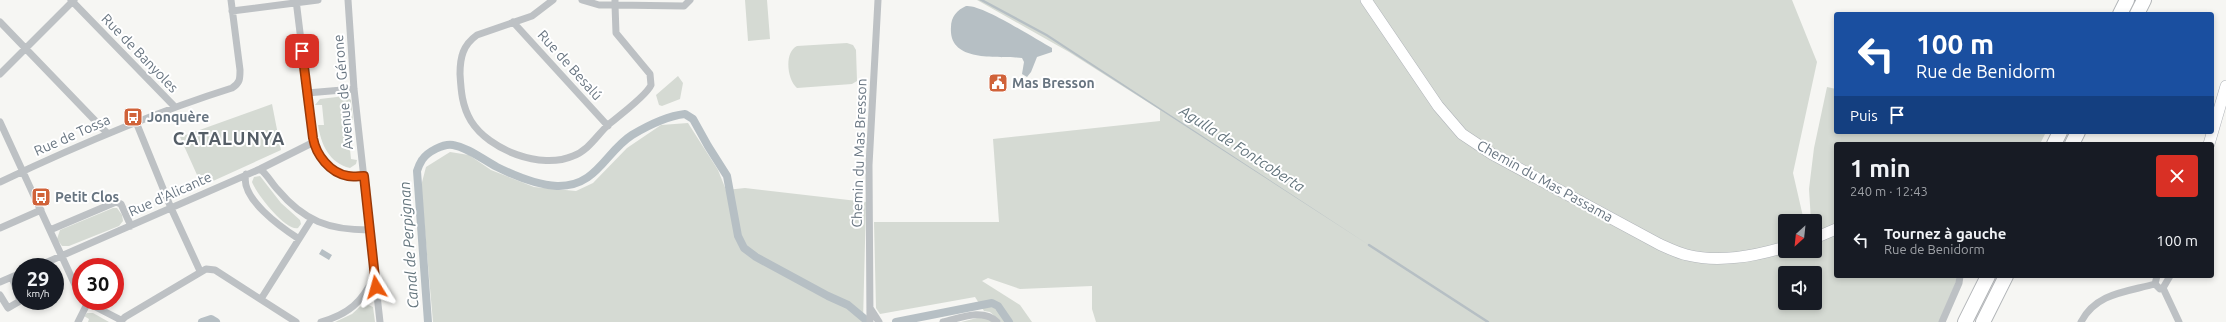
<!DOCTYPE html>
<html lang="fr">
<meta charset="utf-8">
<style>
body{margin:0;font-family:Ubuntu,sans-serif;background:#242831;color:#f1f3f6;height:100vh;display:flex;flex-direction:column;font-size:15px;white-space:nowrap}
*{box-sizing:border-box;margin:0}
p{font-size:13px;color:#9ea1a6}
.icon{flex:none;width:22px;height:22px;fill:none;stroke:currentColor;stroke-width:2;stroke-linecap:round;stroke-linejoin:round}
.map{position:relative;flex:1;overflow:hidden}
.drawer{position:absolute;left:1834px;top:142px;width:380px;height:136px;display:flex;flex-direction:column;background:#171b24;border-radius:4px;box-shadow:0 2px 6px #0003}
.drawer>*{flex:none}
.top-card{position:absolute;left:1834px;top:12px;width:380px;height:122px;border-radius:4px;box-shadow:0 2px 6px #0003;background:#1a4fa0;color:#fff;overflow:hidden}
.needle{width:26px;rotate:207deg}
.controls{position:absolute;left:1778px;top:214px;display:grid;gap:8px}
.controls a{display:grid;place-items:center;width:44px;height:44px;border-radius:4px;background:#171b24;box-shadow:0 2px 6px #0003;font-size:20px}
.speed{position:absolute;left:12px;top:258px;display:flex;gap:8px;font-size:20px;font-weight:700;text-align:center}
.speed>*{display:grid;place-content:center;width:52px;height:52px;border-radius:50%;background:#171b24;box-shadow:0 2px 6px #0003;line-height:1}
.speed small{font-size:10px;font-weight:400}
.speed .limit{border:6px solid #d22;background:#fff;color:#111}
.pin{position:absolute;display:grid;place-items:center;width:34px;height:34px;color:#fff;margin:-17px;border-radius:8px;box-shadow:0 2px 6px #0006}
.me{position:absolute;width:44px;margin:-22px;rotate:352deg;stroke-linejoin:round;filter:drop-shadow(0 0 3px #0008)}
.turn{display:flex;align-items:center;gap:14px;height:84px;padding:0 16px;font-size:18px}
.turn .icon{width:52px;height:52px;stroke-width:2.5}
.turn b{display:block;font-size:28px;line-height:34px}
.then{display:flex;align-items:center;height:38px;padding:0 16px;background:#0003;gap:8px;font-size:15px}
.round{display:grid;place-items:center;flex:none;width:42px;height:42px;border-radius:4px;background:#242831}
.overview{display:flex;align-items:center;justify-content:space-between;height:68px;padding:0 16px}
h1{font-size:24px;font-weight:700;line-height:30px}
ul{padding:0;list-style:none}
li{display:flex;align-items:center;gap:12px;height:60px;padding:0 16px}
li div{flex:1}
li b{display:block;font-size:15px}
li em{font-style:normal}
.map>svg:first-child{display:block}
.green{fill:#d5dad3;fill-rule:evenodd}
.water{fill:#b6bfc4}
.lines{fill:none;stroke-linecap:round;stroke-linejoin:round}
.stream{stroke:#b6bfc4;stroke-width:2.5}
.canal{stroke:#b6bfc4;stroke-width:8}
.secondary-casing{stroke:#b0b4b9;stroke-width:12}
.highway-casing{stroke:#b1b4b7;stroke-width:16}
.street{stroke:#bdc1c4;stroke-width:7}
.secondary{stroke:#fff;stroke-width:11}
.highway{stroke:#fff;stroke-width:14}
.route-casing{stroke:#983908;stroke-width:10}
.route{stroke:#ea580c;stroke-width:7}
.labels{text-anchor:middle;stroke-width:4;stroke-linejoin:round;paint-order:stroke}
.street-label{font-size:14px;fill:#687581;stroke:#fff}
.poi-label{font-size:14px;font-weight:bold;fill:#687581;stroke:#fff;text-anchor:start}
.water-label{font-size:15px;font-style:italic;fill:#64757d;stroke:#fff}
.district-label{font-size:18px;font-weight:bold;letter-spacing:1px;fill:#555e67;stroke:#fff}
</style>
<div class="map">
<svg width="2226" height="322" viewBox="0 0 2226 322">
<rect width="100%" height="100%" fill="#f6f6f3"/>
<path class="green" d="M745,0h22l3,39 -22,2z
M977,0h385l97,137 226,122 100,-8h30v-10l21,-8v43h120v6l-17,40h-843l-4,-13v-23l-72,3 -32,-11 -6,3 38,24 12,17h-31l-11,-10 -6,-1 -9,-14 -95,17 -4,-6 -2,-86h125l-6,-83 167,-18v-11l-91,-58zM1785,273h30v30h-30z
M1371,0h421l25,62 -24,111 11,48h-19v22c-30,8 -68,17 -99,8 -8,-3 -17,-7 -26,-11l-166,-89 -30,-20 -22,-27z
M847,43l6,2 3,5 1,31 -5,3 -55,4c-10,-8 -13,-36 0,-42z
M678,76l5,7 -3,16 -18,7 -3,-1 -3,-10z
M1827,87l9,2v43h210l-6,12h-204v81l-21,9v-13h-4l-2,-32 5,-41z
M345,96l6,4 2,20h-6l4,39 6,1 -1,4 -6,4c-21,-5 -29,-24 -32,-43h6l-2,-20h-7l5,-6z
M272,104l9,46 -79,36 -22,-49z
M688,123l30,47 8,20 19,-2 121,14 -3,120h-430l-12,-136 5,-19 24,-15 19,3 22,15 43,17 42,4 17,-8 34,-35 34,-23z
M260,176l21,27 19,17 1,4 -3,4c-13,3 -42,-35 -46,-46l2,-5z
M113,208h4l5,7 1,6 -4,5 -50,20h-7l-5,-7 3,-9z
M364,303l9,4 2,15h-40l17,-8z
M87,313h6l16,9h-21l1,-3 -5,-3z
M977,318h11l4,4h-31z"/>
<path class="water" d="M979,0h5l63,34 325,213 -326,-211z
M966,6c16,-2 69,33 86,42v4l-15,5 -6,15 -4,5 -5,-3 2,-12 -2,-4c-22,-3 -74,6 -71,-31 0,-10 6,-17 15,-21z
M322,249l10,6 -3,5 -10,-6z"/>
<g class="lines">
<path class="stream" d="M1369,245l119,77"/>
<path class="canal" d="M202,322l9,-3 5,3
M428,322l-11,-151c1,-3 3,-8 5,-11 5,-8 22,-17 31,-15 16,3 29,14 44,22 18,9 39,18 60,19 40,1 48,-34 75,-51 15,-9 36,-19 53,-21l8,5 15,27 19,30 11,60 6,12 12,9 72,39 20,9 18,15
M896,322l96,-19 6,3 11,16"/>
<defs>
<path id="secondary" d="M1366,0l72,106 24,28 30,20 167,90c9,4 19,9 28,11 33,8 67,1 98,-8
M2209,144l17,-58
M1815,238l21,-9"/>
<path id="highway" d="M2120,14l7,-14
M2137,14l7,-14
M2054,144l6,-12
M2072,144l6,-12
M1965,322l23,-46
M1983,322l23,-46"/>
</defs>
<use href="#secondary" class="secondary-casing"/>
<use href="#highway" class="highway-casing"/>
<path class="street" d="M71,0l103,106
M296,0l17,138c3,17 17,35 35,38 5,1 11,0 16,0
M348,0l6,89 26,233
M553,0l-21,16 -55,19c-14,10 -17,22 -17,39 1,17 2,32 11,47 18,29 70,49 102,35 16,-6 24,-21 36,-32 10,-8 38,-29 42,-39l-1,-11 -34,-41 -1,-28h-16l-17,-5
M615,0v5l69,1 6,-6
M232,11l86,-11
M0,22l107,111
M513,22l95,104
M0,74l74,-74
M307,93l47,-4
M0,122l81,176
M136,122l35,86 29,63
M260,169c8,6 11,14 18,21 26,31 51,40 91,40
M246,174c-7,24 36,54 53,65
M0,182c76,-36 152,-69 232,-94 8,-5 8,-9 8,-18l-9,-70
M0,228l41,-18
M50,230l66,-28 5,2 10,22
M36,267l224,-98 54,-27
M2157,276l-2,8 5,5 3,-1 7,-12
M0,282l21,-9
M2163,288l16,34
M0,295l8,13 12,-7 -8,-24
M261,299l50,-79
M84,301l37,19
M870,308l9,14
M78,322l9,-18
M120,322l5,-5 81,-48 9,1 81,52
M321,322c28,-8 41,-20 53,-45
M870,322l-1,-157 9,-165
M943,322c17,-4 40,-14 54,0
M1942,322l17,-39 1,-7
M2081,322c15,-29 45,-30 74,-38"/>
<use href="#secondary" class="secondary"/>
<use href="#highway" class="highway"/>
</g>
<g class="lines">
<defs>
<path id="route" d="M302,51l11,87c3,17 17,35 35,38 5,1 11,0 16,0l12,111"/>
</defs>
<use href="#route" class="route-casing"/>
<use href="#route" class="route"/>
</g>
<defs>
<symbol id="civic-square" viewBox="-11 -11 22 22"><rect x="-9" y="-9" width="18" height="18" rx="4" fill="#d06239" stroke="#fff"/><path d="M-.6-6.5H3V-4.5H.6V-3L4-1V1h2V6H-6V1h2V-1L-.6-3ZM-1.2 2.5V6h2.4V2.5Z" fill="#fff"/></symbol>
<symbol id="bus-square" viewBox="-11 -11 22 22"><rect x="-9" y="-9" width="18" height="18" rx="4" fill="#d06239" stroke="#fff"/><path d="M-5-6H5V4H4V6H2V4H-2V6H-4V4H-5ZM-3.5-4V0h7V-4ZM-3.5 1.2v1.5H-2V1.2ZM2 1.2v1.5H3.5V1.2Z" fill="#fff"/></symbol>
</defs>
<g fill-rule="evenodd">
<use href="#civic-square" x="987" y="72" width="22" height="22"/>
<use href="#bus-square" x="122" y="106" width="22" height="22"/>
<use href="#bus-square" x="30" y="186" width="22" height="22"/>
</g>
<g class="labels">
<g class="street-label">
<text transform="translate(140 53) rotate(46)" y="5">Rue de Banyoles</text>
<text transform="translate(570 65) rotate(48)" y="5">Rue de Besalú</text>
<text transform="translate(343 92) rotate(-95)" y="5">Avenue de Gérone</text>
<text transform="translate(72 135) rotate(-24)" y="5">Rue de Tossa</text>
<text transform="translate(859 153) rotate(-88)" y="5">Chemin du Mas Bresson</text>
<text transform="translate(1545 181) rotate(29)" y="5">Chemin du Mas Passama</text>
<text transform="translate(170 194) rotate(-24)" y="5">Rue d'Alicante</text>
</g>
<g class="poi-label">
<text x="1012" y="88">Mas Bresson</text>
<text x="147" y="122">Jonquère</text>
<text x="55" y="202">Petit Clos</text>
</g>
<g class="water-label">
<text transform="translate(1242 149) rotate(33)" y="5">Agulla de Fontcoberta</text>
<text transform="translate(409 245) rotate(-94)" y="5">Canal de Perpignan</text>
</g>
<g class="district-label">
<text x="229" y="145">CATALUNYA</text>
</g>
</g>
</svg>
<div class="controls">
<a><svg class="needle" viewBox="-14 -14 28 28"><path d="M0-13l5 13h-10z" fill="#e53935"/><path d="M0 13l5-13h-10z" fill="#9ea1a6"/></svg></a>
<a><svg class="icon" aria-label="sound" viewBox="0 0 24 24"><path d="M4 9h4l5-4v14l-5-4H4zM17 9q2 3 0 6"/></svg></a>
</div>
<div class="speed"><div>29<small>km/h</small></div><div class="limit">30</div></div>
<div class="pin" style="left:302px;top:51px;background:#d93025"><svg class="icon" aria-label="arrive" viewBox="0 0 24 24"><path d="M6 21V4h12l-3 4 3 4H6"/></svg></div>
<svg class="me" style="left:376px;top:287px" viewBox="-20 -20 40 40"><path d="M0-17L14 15 0 8-14 15z" fill="#ea580c" stroke="#fff" stroke-width="4"/></svg>
<div class="top-card">
<div class="turn"><svg class="icon" aria-label="left" viewBox="0 0 24 24"><path d="M17 20v-9H6M10 6l-5 5 5 5"/></svg><div><b>100 m</b>Rue de Benidorm</div></div>
<div class="then">Puis<svg class="icon" aria-label="arrive" viewBox="0 0 24 24"><path d="M6 21V4h12l-3 4 3 4H6"/></svg></div>
</div>
<section class="drawer">
<div class="overview"><div><h1>1 min</h1><p>240 m · 12:43</p></div><a class="round" style="background:#d93025;color:#fff"><svg class="icon" aria-label="close" viewBox="0 0 24 24"><path d="M6 6l12 12M18 6L6 18"/></svg></a></div>
<ul>
<li><svg class="icon" aria-label="left" viewBox="0 0 24 24"><path d="M17 20v-9H6M10 6l-5 5 5 5"/></svg><div><b>Tournez à gauche</b><p>Rue de Benidorm</p></div><em>100 m</em></li>
</ul>
</section>
</div>
